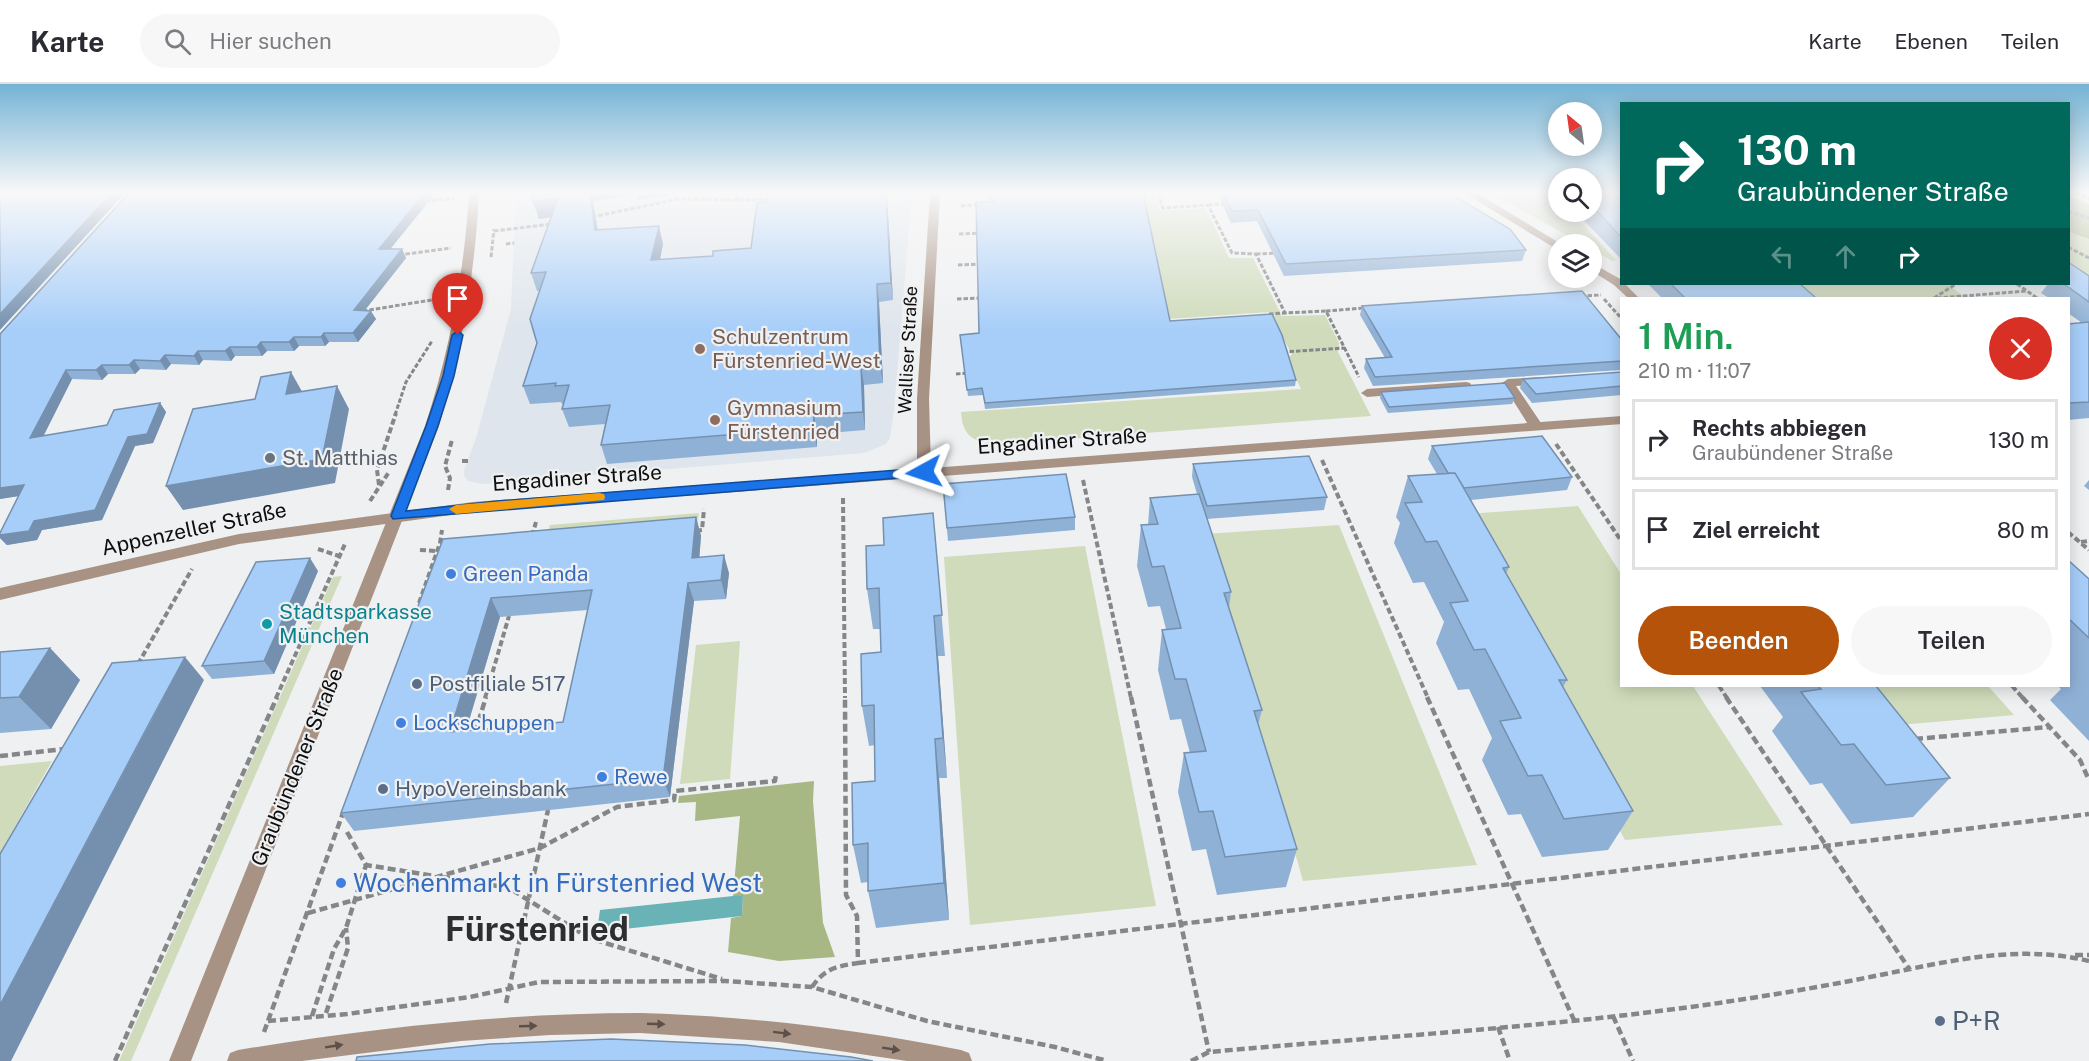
<!DOCTYPE html>
<html lang="de">
<meta charset="utf-8">
<style>
body{margin:0;font-family:"Public Sans",sans-serif;background:#f7f7f7;color:#2b2b33;height:100vh;display:flex;flex-direction:column;font-size:22px;white-space:nowrap}
*{box-sizing:border-box;margin:0}
p{font-size:20px;color:#7c7c81}
.icon{flex:none;width:33px;height:33px;fill:none;stroke:currentColor;stroke-width:2;stroke-linecap:round;stroke-linejoin:round}
.map{position:relative;flex:1;overflow:hidden}
.drawer{position:absolute;left:1620px;top:213px;width:450px;height:390px;display:flex;flex-direction:column;background:#fff;border-radius:0px;box-shadow:0 3px 15px #0003}
.drawer>*{flex:none}
.hud{position:absolute;left:1620px;top:18px;width:450px;height:183px;border-radius:0px;box-shadow:0 3px 15px #0003;background:#00695c;color:#fff;overflow:hidden}
.needle{width:39px;rotate:331deg}
.fabs{position:absolute;left:1548px;top:18px;display:grid;gap:12px}
.fabs a{display:grid;place-items:center;width:54px;height:54px;border-radius:50%;background:#fff;box-shadow:0 3px 15px #0003;font-size:30px}
.pin{position:absolute;display:grid;place-items:center;width:51px;height:51px;color:#fff;margin:-62px -26px;border-radius:50% 50% 50% 0;rotate:-45deg;box-shadow:0 0 6px #0007}
.pin .icon{rotate:45deg}
.me{position:absolute;width:66px;margin:-33px;rotate:265deg;stroke-linejoin:round;filter:drop-shadow(0 0 4px #0008)}
.turn{display:flex;align-items:center;gap:21px;height:126px;padding:0 18px;font-size:27px}
.turn .icon{width:78px;height:78px;stroke-width:2.5}
.turn b{display:block;font-size:42px;line-height:51px}
.lanes{display:flex;align-items:center;height:57px;padding:0 18px;background:#0003;justify-content:center;gap:30px;direction:ltr}
.lanes .off{opacity:.35}
.round{display:grid;place-items:center;flex:none;width:63px;height:63px;border-radius:32px;background:#f7f7f7}
.summary{display:flex;align-items:center;justify-content:space-between;height:102px;padding:0 18px}
h1{font-size:36px;font-weight:600;line-height:45px;color:#1e9e55}
.action{display:flex;gap:12px;margin-top:auto;padding:12px 18px}
.action a{flex:1;height:69px;border-radius:36px;background:#b45309;color:#fff;font-size:24px;font-weight:600;line-height:69px;text-align:center}
.action a+a{background:#f7f7f7;color:#2b2b33}
ul{padding:0;list-style:none}
li{display:flex;align-items:center;gap:18px;height:81px;margin:0 12px 9px;padding:0 6px;border:3px solid #e1e1e2;border-radius:0px}
li div{flex:1}
li b{display:block;font-size:22px}
li em{font-style:normal}
header{display:flex;align-items:center;gap:36px;box-sizing:border-box;height:84px;padding:0 30px;background:#fff;border-bottom:2px solid #e1e1e2}
header strong{font-size:28px}
nav{display:flex;gap:33px;margin-inline-start:auto;font-size:21px}
.search{width:420px;height:54px;background:#f7f7f7;display:flex;align-items:center;gap:15px;box-sizing:border-box;padding:0 21px;border-radius:33px;color:#7c7c81;font-size:22px}
.map>svg:first-child{display:block}
.built{fill:#dee5ec}
.green{fill:#cfdbba}
.forest{fill:#a7b885}
.water{fill:#69b2b5}
.lines{fill:none;stroke-linecap:round;stroke-linejoin:round}
.path-far2{stroke:#858687;stroke-width:3;stroke-dasharray:4.5 2;stroke-linecap:butt}
.path-far1{stroke:#858687;stroke-width:4;stroke-dasharray:6 3;stroke-linecap:butt}
.path{stroke:#858687;stroke-width:4.5;stroke-dasharray:8 4;stroke-linecap:butt}
.service{fill:#a89284;fill-rule:evenodd}
.minor{fill:#a89284;fill-rule:evenodd}
.tertiary{fill:#a89284;fill-rule:evenodd}
.wall{fill:#90b1d6;fill-rule:evenodd}
.shaded-wall{fill:#7590ae}
.building{fill:#a7cef9;stroke:#7590ae;stroke-width:1.5;fill-rule:evenodd}
.oneway{fill:#5b504a}
.route{fill:#1a73e8;stroke:#114b97;stroke-width:1.5}
.slow{fill:#f59e0b}
.education-dot{fill:#8d6e63;stroke:#eff0f1;stroke-width:2}
.worship-dot{fill:#6b7280;stroke:#eff0f1;stroke-width:2}
.shop-dot{fill:#3f7fe0;stroke:#eff0f1;stroke-width:2}
.culture-dot{fill:#0f9aa8;stroke:#eff0f1;stroke-width:2}
.service-dot{fill:#5c6f8a;stroke:#eff0f1;stroke-width:2}
.labels{text-anchor:middle;stroke-width:4.5;stroke-linejoin:round;paint-order:stroke}
.far-street-label{font-size:18px;fill:#0e0e0f;stroke:#eff0f1}
.education-label{font-size:21px;fill:#785e54;stroke:#eff0f1;text-anchor:start}
.street-label{font-size:21px;fill:#0e0e0f;stroke:#eff0f1}
.worship-label{font-size:21px;fill:#5b616d;stroke:#eff0f1;text-anchor:start}
.shop-label{font-size:21px;fill:#366cbe;stroke:#eff0f1;text-anchor:start}
.culture-label{font-size:21px;fill:#0d838f;stroke:#eff0f1;text-anchor:start}
.service-label{font-size:21px;fill:#4e5e75;stroke:#eff0f1;text-anchor:start}
.near-shop-label{font-size:26px;fill:#366cbe;stroke:#eff0f1;text-anchor:start}
.near-service-label{font-size:26px;fill:#4e5e75;stroke:#eff0f1;text-anchor:start}
.near-district-label{font-size:33px;font-weight:bold;fill:#2d2e2f;stroke:#eff0f1}
</style>
<header>
<strong>Karte</strong>
<div class="search"><svg class="icon" aria-label="search" viewBox="0 0 24 24"><circle cx="10" cy="10" r="6"/><path d="M15 15l6 6"/></svg>Hier suchen</div>
<nav><a>Karte</a><a>Ebenen</a><a>Teilen</a></nav>
</header>
<div class="map">
<svg width="2089" height="977" viewBox="0 0 2089 977">
<rect width="100%" height="100%" fill="#eff0f1"/>
<path class="built" d="M516,109h396l-18,217 -4,28 -4,6 -22,9 -381,31 -15,-3 -4,-6v-4l12,-33 35,-129z"/>
<path class="green" d="M1143,109h11l7,18 45,-3 23,50h24l29,58 43,-1 14,28 -1,9 33,64 -373,28c-24,-2 -35,-6 -37,-32l340,-23 -15,-31 6,-3 -22,-43 -102,7z
M1555,109l3,4v15h13l45,48 -4,1 -20,-12v-5h-9l-87,-48z
M2068,148l21,7v45l-20,-13z
M1797,200h150l19,14h-153z
M1578,422l43,68 1,112h71l90,139 -158,15 -171,-325z
M699,429l-2,14 -151,12 4,-14z
M1339,441l138,340 -174,16 -98,-347z
M1085,462l71,360 -186,19 -26,-368z
M342,492l-211,485h-12l214,-484z
M740,557l-10,138 -50,5 16,-139z
M1833,602h155l26,29 -149,13z
M52,677l-52,92v-87z"/>
<path class="forest" d="M2068,111l21,9v35l-20,-7z
M814,697l-1,20 10,122 12,34 -56,4 -51,-9 3,-34 11,-2 1,-21 -10,2 7,-81 -45,5 1,-19 -18,1 1,-7z"/>
<path class="water" d="M743,811l-1,21 -145,16 3,-22z"/>
<g class="lines">
<path class="path-far2" d="M1158,109l5,15 45,-3 24,48 24,1 29,59 41,-2 33,66
M2076,109l13,6
M426,117l28,-3
M737,117l1,-8
M1208,121l16,-1
M961,122l20,-2
M2068,127l21,7
M592,133l86,-18 93,1
M494,147l58,-7
M959,150l21,-1
M506,160l8,-1
M2068,163l21,11
M1256,170l22,-1
M399,171l52,-7
M491,173l3,-28
M958,181l23,-1
M2017,200l20,14
M1581,212l20,-1
M1934,214l22,-14
M1937,214l90,-7
M957,215l26,-1
M1604,215l18,20
M363,227l81,-13
M1326,227l38,-3
M1269,230l16,-1
M1283,268l62,-4
M956,290l12,-1
M395,331l11,-33 26,-41"/>
<path class="path-far1" d="M1556,360l66,98
M1322,376l106,238
M462,377h6
M1083,396l48,218
M379,401l-2,-15 19,-57
M448,406l2,-12 -5,-12 7,-26
M843,414l2,200
M370,417l19,-29
M696,447l6,-1 2,-21
M2068,448l21,18
M532,452l4,-14
M2081,458l8,-1
M318,465l21,7
M420,466l17,1
M419,519l21,-60 2,-13
M138,580l54,-95
M1719,602l8,12
M2012,602l11,12
M276,614l69,-154
M485,614l24,-82"/>
<path class="path" d="M1131,613l78,355
M1427,613l147,323
M1726,613l184,273
M2022,613l58,63 9,20
M475,649l11,-36
M1915,655l134,-12
M0,672l65,-7
M347,748l19,33 69,11
M442,793l67,11 80,50 133,41
M308,829l232,-65 77,-41 57,-7 1,-9 100,-10 1,-7
M2075,871h14
M858,879l1231,-149
M812,903c12,-18 25,-21 46,-24l-1,-47 -11,-21 -1,-198
M506,919l42,-193
M326,929l22,-65 -2,-20
M312,932l22,-67 12,-21 20,-63
M1613,932l20,45
M268,937l79,-7 123,-17 69,-15 186,-1 87,6 115,34 128,26 52,14
M1498,943l12,34
M264,948l79,-219
M115,977l162,-364
M1191,977l18,-9c165,-15 332,-24 496,-47 55,-8 110,-17 165,-28 73,-14 144,-34 219,-16"/>
<path class="service" d="M1543,293l6,4 -2,3 -31,2 27,40 -7,4 -5,-1 -29,-46 6,-4z
M1466,298l4,1 2,3 -2,3 -103,8 -6,-4 6,-4z
M640,929c109,3 215,16 321,37l8,3 3,8h-65l-128,-19 -139,-9 -90,2 -89,6 -159,20h-75l3,-8 8,-3c133,-22 267,-37 402,-37z"/>
<path class="minor" d="M930,109h10l-11,206 2,69 691,-52v8l-1149,88 -234,32 -239,56v-12l239,-54 234,-32 444,-33v-70z
M1464,109h13l84,51h-3v6z
M1592,179l30,17v4h3l14,14h-11l-14,-13 -22,-14z"/>
<path class="tertiary" d="M469,109h10c-4,80 -17,156 -40,233l-248,635h-22l256,-635c25,-76 39,-152 44,-233z"/>
</g>
<path class="wall" d="M434,109v2l-44,54h12l4,9 -41,52 11,9 -18,23h-29l-4,4h-26l-5,5h-27l-5,5h-27l-4,5 -28,-1 -4,5 -28,-1 -5,6 -26,-1 -5,5h-27l-6,6 -30,-1 -29,57 64,-11 53,-22 6,9 -13,31 -18,3 -33,74 -60,10 -5,10 -30,5 -7,-7v-5l18,-37 -18,3v-165z
M532,109h146l-40,7 -1,-6 -44,7 5,29 65,14 -3,16 53,-4 38,-8 130,-52 5,-1 7,105 -14,2 4,81 -19,2 1,45 -48,4v13l-210,17 -6,-19 4,-21 -36,3 -7,-18 1,-5h-1l-1,-2 -31,2 -7,-18 14,-43 2,-52h-2l-6,-18 20,-56 -12,2z
M986,109h157l27,128 126,59 -1,6 -310,23 -2,-14 -15,1 -8,-61 19,-2 12,-131z
M1217,109h232l77,57 -4,11 -238,15 -27,-55 -26,2z
M1592,109l30,8v59l-46,-48h16z
M2089,192v142l-21,2v-96l14,-1 -14,-10v-15h-19l-8,-5 7,-9h20z
M1648,200h152l16,14h-154z
M1362,222l260,34v30l-249,16 -9,-18 2,-9 19,-1 -25,-43z
M1622,288v23l-90,8 -12,-15 3,-9z
M1381,308l134,6 -3,6 -124,9 -8,-15z
M1432,362l140,31 -5,13 -96,10 38,67 -3,7 61,106 -4,7 70,124 -25,39 -66,7 -21,-43 -13,1 -26,-55 10,-22 -23,-49 -11,1 -22,-47 8,-21 -20,-40 -11,1 -19,-40 6,-20 -4,-6 12,-41 29,-2 -9,-15z
M1193,380l134,33 -3,13 -117,9 24,73 -2,16 33,102 -4,15 39,124 -11,38 -69,8 -11,-46 -14,2 -14,-59 6,-39h6l-9,-34 -11,1 -12,-50 4,-40 4,-1 -6,-23 -12,1 -11,-41 4,-41h7l2,-27 47,-4 -5,-17z
M2089,396v10l-5,-4z
M943,400l132,33v13l-127,11z
M933,429l12,143h-7l9,122h-8l10,142 -73,8 -8,-37v-9l-7,1 -8,-38 22,-64v-36l-6,1 -7,-40 19,-54 -1,-23h-7l-6,-40z
M696,433l5,19 -2,21 30,16 -3,26 -32,2 -24,196 -316,34 -13,-18 102,-274zM588,526l-25,112 -97,9 34,-114z
M2068,476l21,19v162l-39,-41 11,-11 -3,-3h10z
M318,487l-44,103 -62,5 -10,-13z
M50,564l30,32 -29,49 -51,4v-81z
M1760,602h116l74,92 -37,39 -62,7 -29,-41 -12,2 -38,-54 11,-14z"/>
<path class="shaded-wall" d="M112,109h13l-125,137v-16z
M425,109h9v2l-51,63 -4,-9z
M590,109h88l-40,7 -1,-6 -44,7 7,47 -5,-18z
M886,111l2,17 5,88 -2,-17z
M558,114l5,17 -24,4 -6,-17z
M659,142l4,18 -7,34 -5,-18z
M402,165l4,9 -48,61 -4,-9z
M877,200l2,18 4,81 -3,-18z
M371,227l5,8 -18,23 -5,-9z
M324,249l5,9 -4,4 -4,-9z
M294,253l5,9 -5,5 -5,-9z
M261,258l6,9 -5,5 -5,-9z
M230,263l5,9 -4,5 -6,-10z
M198,267l5,9 -4,5 -5,-9z
M165,271l6,9 -5,6 -6,-9z
M134,276l6,9 -5,5 -6,-9z
M102,281l6,9 -6,6 -6,-10z
M861,282l3,19 1,45 -2,-18z
M66,286l6,9 -34,68 -8,-9z
M291,288l13,23 -18,-1z
M337,302l12,23 -14,74 -152,27 -17,-24z
M160,319l6,9 -13,31 -18,3 -33,74 -60,10 -5,10 -30,5 -7,-7v-3l34,-14 94,-84z
M814,331l3,19v13l-4,-19z
M24,401l8,9 -32,5v-11z
M696,433l5,19 -3,40 -6,-18z
M724,471l5,18 -3,26 -5,-19z
M310,474l8,13 -44,103 -10,-13z
M688,499l6,18 -24,196 -7,-18z
M491,514l9,19 -40,133 -10,-18z
M934,532l4,40 9,122 -4,-40z
M50,564l30,32 -29,49 -32,-32z
M185,573l19,23 -193,381h-11v-56z
M935,655l4,39 10,142 -5,-37z"/>
<path class="building" d="M0,109h112l-112,121z
M129,109h296l-46,56h23l-48,61 17,1 -18,22h-29l-3,4h-27l-5,5h-28l-4,5h-27l-5,4h-27l-4,5 -29,-1 -5,6 -26,-1 -5,5h-27l-6,5h-30l-36,68 77,-13 7,-15 46,-7 -13,31 -19,3 -33,73 -61,11 -5,10 -29,4v-2l24,-48 -24,3v-154z
M532,109h58l5,37 64,-4 -8,34 62,-4v-5l38,-3 6,-45 10,-1v-9h113v3l6,-1 5,88 -14,1 3,81 -19,1 2,46 -49,3 -1,13 -212,17 9,-40 -48,4 7,-24 -14,1 1,-3 -33,3 14,-43 -7,-24 16,-47 -15,1 27,-75 -25,4z
M989,109h154l27,128 102,-7 10,21 14,45 -311,23 -3,-15 -15,2 -7,-55 19,-2 -3,-131h18z
M1223,109h226l61,36 16,21 -240,14 -28,-54 -26,1z
M1592,109h22l8,8v37l-30,-32z
M2068,178l21,14v26l-25,-18h4z
M1671,200h129l16,14h-131z
M1582,207l40,49v21l-247,16 -9,-18 26,-2 -30,-51z
M2089,238v80l-21,1v-79z
M291,288l-5,22 51,-8 -15,73 -156,27 27,-77 62,-10 6,-22z
M1622,288v14l-86,8 -13,-15z
M1505,299l10,15 -126,9 -8,-15z
M1542,352l30,41 -108,11 -9,-15h-7l-16,-27z
M1309,372l18,41 -120,9 -14,-42z
M1455,389l54,94 -6,1 64,112h-8l74,131 -69,8 -22,-44 -14,1 -28,-55 21,-3 -36,-69 -11,1 -24,-47 18,-2 -31,-60 -11,1 -21,-39 17,-1 -14,-26z
M1066,390l9,43 -128,11 -4,-44z
M1199,410l32,98 -7,1 38,117 -8,1 43,138 -72,8 -12,-46 -14,1 -15,-59 22,-2 -20,-72h-11l-13,-49 19,-2 -17,-62 -12,1 -11,-42 17,-1 -8,-26z
M933,429l9,102 -8,1 9,122 -8,1 9,144 -76,8v-48l-15,2 -1,-62 23,-2 -1,-76 -12,1 -1,-52 20,-2 -2,-64 -12,1 -1,-43 18,-1 -1,-27z
M696,433l-4,41 32,-3 -3,25 -33,3 -25,196 -322,34 102,-274zM592,506l-29,132 -113,10 41,-134z
M310,474l-46,103 -62,5 54,-104z
M2068,476l21,19v59l-21,-20z
M50,564l-31,49 -19,1v-46z
M185,573l-34,63 -151,285v-151l112,-191z
M1818,602h58l74,92 -64,7 -32,-41 -13,1 -40,-53 20,-3z
M611,955l134,6 106,12 22,4h-517l1,-4 133,-13z"/>
<defs><path id="oneway-solid" d="M-6-.8H1V-3.2L6.5 0L1 3.2V.8H-6Z" transform="scale(1.5)"/></defs>
<g class="oneway">
<use href="#oneway-solid" transform="translate(656 940) rotate(2)"/>
<use href="#oneway-solid" transform="translate(528 942) rotate(-2)"/>
<use href="#oneway-solid" transform="translate(782 949) rotate(7)"/>
<use href="#oneway-solid" transform="translate(334 962) rotate(-9)"/>
<use href="#oneway-solid" transform="translate(891 965) rotate(9)"/>
</g>
<linearGradient id="sky" x2="0" y2="1"><stop stop-color="#75b3d4"/><stop offset="0.44" stop-color="#f8f8f9"/><stop offset="1" stop-color="#f8f8f9" stop-opacity="0"/></linearGradient>
<rect width="2089" height="246" fill="url(#sky)"/>
<path class="route" d="M458,247l5,4 -9,41 -16,50 -32,85 91,-10 427,-33 6,4 -6,4 -531,43 -2,-3 35,-90 17,-50 9,-41z"/>
<path class="slow" d="M599,409l5,1 1,3 -1,3 -148,14 -7,-5 7,-4z"/>
<g class="education-dot">
<circle cx="700" cy="265" r="6"/>
<circle cx="715" cy="336" r="6"/>
</g>
<circle class="worship-dot" cx="270" cy="374" r="6"/>
<g class="shop-dot">
<circle cx="451" cy="490" r="6"/>
<circle cx="401" cy="639" r="6"/>
<circle cx="602" cy="693" r="6"/>
<circle cx="341" cy="799" r="6"/>
</g>
<circle class="culture-dot" cx="267" cy="540" r="6"/>
<g class="service-dot">
<circle cx="417" cy="600" r="6"/>
<circle cx="383" cy="705" r="6"/>
<circle cx="1940" cy="937" r="6"/>
</g>
<g class="labels">
<g class="far-street-label">
<text transform="translate(908 266) rotate(-87)" y="6">Walliser Straße</text>
</g>
<g class="education-label">
<text x="712" y="260">Schulzentrum<tspan x="712" dy="24">Fürstenried-West</tspan></text>
<text x="727" y="331">Gymnasium<tspan x="727" dy="24">Fürstenried</tspan></text>
</g>
<g class="street-label">
<text transform="translate(1062 357) rotate(-4)" y="7">Engadiner Straße</text>
<text transform="translate(577 394) rotate(-4)" y="7">Engadiner Straße</text>
<text transform="translate(194 445) rotate(-12)" y="7">Appenzeller Straße</text>
<text transform="translate(297 683) rotate(-68)" y="7">Graubündener Straße</text>
</g>
<g class="worship-label">
<text x="282" y="381">St. Matthias</text>
</g>
<g class="shop-label">
<text x="463" y="497">Green Panda</text>
<text x="413" y="646">Lockschuppen</text>
<text x="614" y="700">Rewe</text>
</g>
<g class="culture-label">
<text x="279" y="535">Stadtsparkasse<tspan x="279" dy="24">München</tspan></text>
</g>
<g class="service-label">
<text x="429" y="607">Postfiliale 517</text>
<text x="395" y="712">HypoVereinsbank</text>
</g>
<g class="near-shop-label">
<text x="353" y="808">Wochenmarkt in Fürstenried West</text>
</g>
<g class="near-service-label">
<text x="1952" y="946">P+R</text>
</g>
<g class="near-district-label">
<text x="537" y="857">Fürstenried</text>
</g>
</g>
</svg>
<div class="fabs">
<a><svg class="needle" viewBox="-14 -14 28 28"><path d="M0-13l5 13h-10z" fill="#e53935"/><path d="M0 13l5-13h-10z" fill="#7c7c81"/></svg></a>
<a><svg class="icon" aria-label="search" viewBox="0 0 24 24"><circle cx="10" cy="10" r="6"/><path d="M15 15l6 6"/></svg></a>
<a><svg class="icon" aria-label="layers" viewBox="0 0 24 24"><path d="M12 4l9 5-9 5-9-5zM3 14l9 5 9-5"/></svg></a>
</div>
<div class="pin" style="left:458px;top:251px;background:#d93025"><svg class="icon" aria-label="arrive" viewBox="0 0 24 24"><path d="M6 21V4h12l-3 4 3 4H6"/></svg></div>
<svg class="me" style="left:924px;top:388px" viewBox="-20 -20 40 40"><path d="M0-17L14 15 0 8-14 15z" fill="#1a73e8" stroke="#fff" stroke-width="4"/></svg>
<div class="hud">
<div class="turn"><svg class="icon" aria-label="right" viewBox="0 0 24 24"><path d="M7 20v-9h11M14 6l5 5-5 5"/></svg><div><b>130 m</b>Graubündener Straße</div></div>
<div class="lanes"><svg class="icon off" aria-label="left" viewBox="0 0 24 24"><path d="M17 20v-9H6M10 6l-5 5 5 5"/></svg><svg class="icon off" aria-label="ahead" viewBox="0 0 24 24"><path d="M12 20V5M6 11l6-6 6 6"/></svg><svg class="icon" aria-label="right" viewBox="0 0 24 24"><path d="M7 20v-9h11M14 6l5 5-5 5"/></svg></div>
</div>
<section class="drawer">
<div class="summary"><div><h1>1 Min.</h1><p>210 m · 11:07</p></div><a class="round" style="background:#d93025;color:#fff"><svg class="icon" aria-label="close" viewBox="0 0 24 24"><path d="M6 6l12 12M18 6L6 18"/></svg></a></div>
<ul>
<li><svg class="icon" aria-label="right" viewBox="0 0 24 24"><path d="M7 20v-9h11M14 6l5 5-5 5"/></svg><div><b>Rechts abbiegen</b><p>Graubündener Straße</p></div><em>130 m</em></li>
<li><svg class="icon" aria-label="arrive" viewBox="0 0 24 24"><path d="M6 21V4h12l-3 4 3 4H6"/></svg><div><b>Ziel erreicht</b></div><em>80 m</em></li>
</ul>
<div class="action"><a>Beenden</a><a>Teilen</a></div>
</section>
</div>
